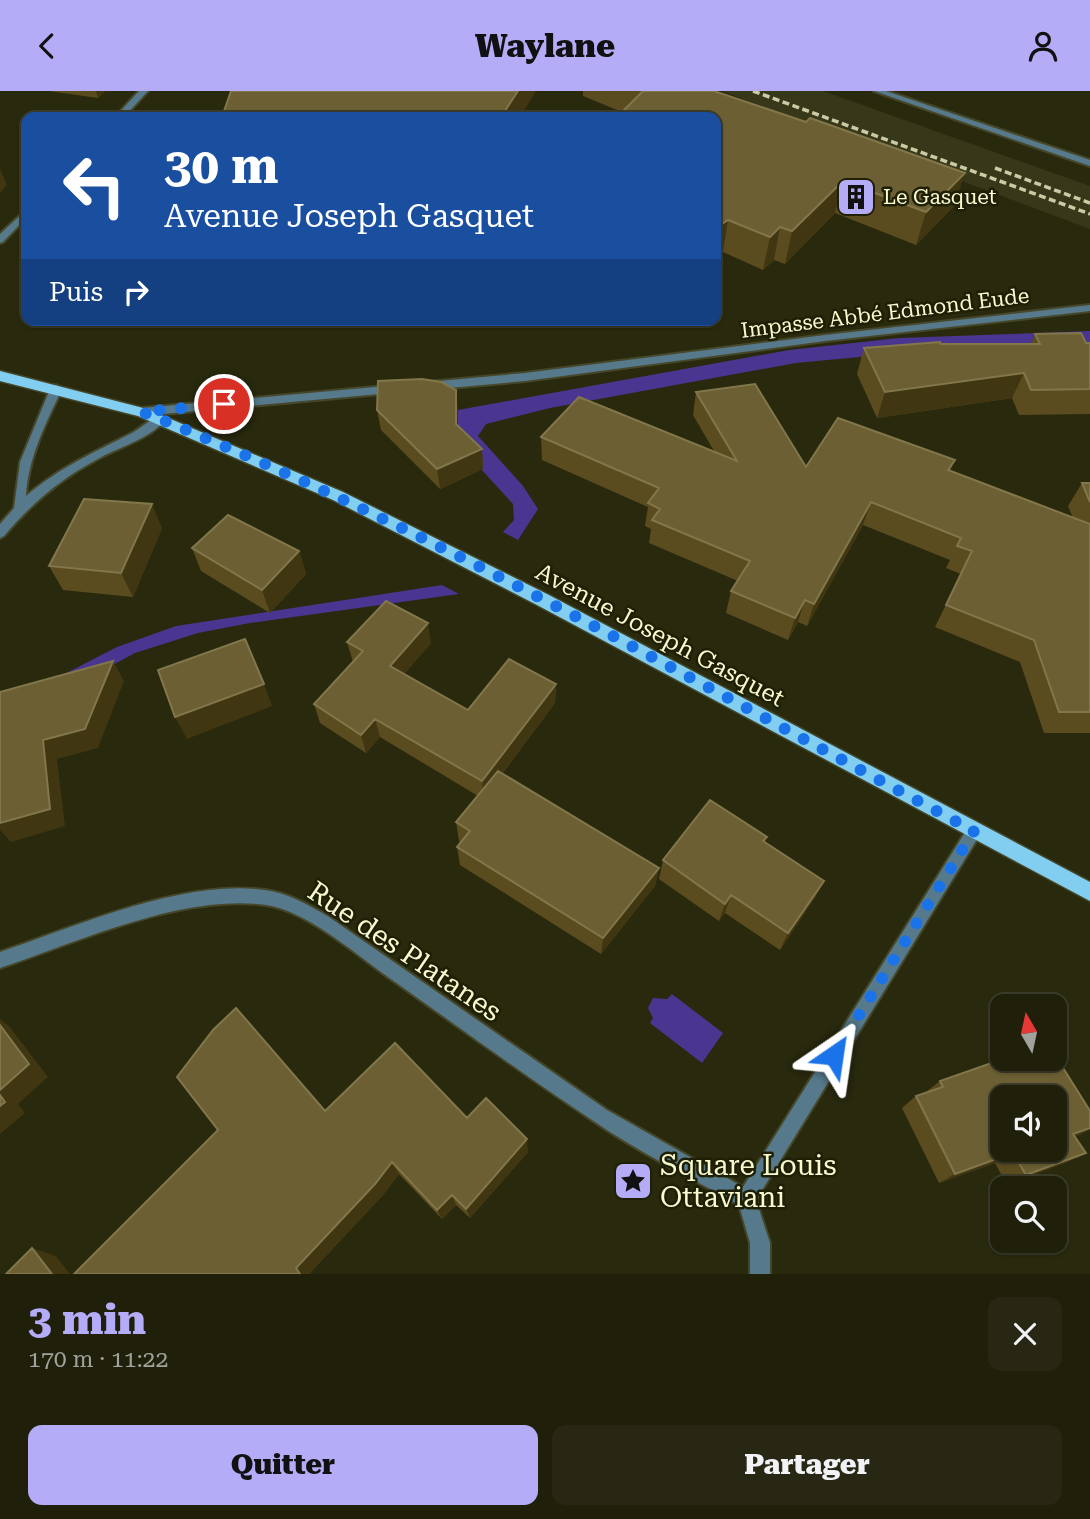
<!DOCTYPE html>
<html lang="fr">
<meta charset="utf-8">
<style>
body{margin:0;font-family:"Roboto Serif",serif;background:#272713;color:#f1f3f6;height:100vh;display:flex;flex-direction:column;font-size:26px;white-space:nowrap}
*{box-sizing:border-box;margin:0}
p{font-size:23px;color:#a1a29c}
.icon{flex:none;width:38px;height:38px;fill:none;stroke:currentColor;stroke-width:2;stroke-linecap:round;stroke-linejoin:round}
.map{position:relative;height:1183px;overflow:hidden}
.panel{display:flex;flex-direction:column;background:#1f1f0a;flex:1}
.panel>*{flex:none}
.top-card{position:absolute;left:21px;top:21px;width:700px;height:214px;border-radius:14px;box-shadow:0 2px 5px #0004,0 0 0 2px #3c3d2b;background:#1a4fa0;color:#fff;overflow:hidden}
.needle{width:46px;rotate:351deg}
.buttons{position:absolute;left:990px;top:903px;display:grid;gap:14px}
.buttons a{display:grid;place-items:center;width:77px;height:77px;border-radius:14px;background:#1f1f0a;box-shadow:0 2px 5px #0004,0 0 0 2px #3c3d2b;font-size:35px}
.pin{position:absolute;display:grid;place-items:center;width:60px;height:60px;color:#fff;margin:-30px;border:4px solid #fff;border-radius:50%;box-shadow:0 2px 7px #0007}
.me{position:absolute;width:77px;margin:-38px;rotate:32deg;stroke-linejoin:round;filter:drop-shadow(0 0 5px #0008)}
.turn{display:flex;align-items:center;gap:24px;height:147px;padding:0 28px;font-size:32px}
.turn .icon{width:91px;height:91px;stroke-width:2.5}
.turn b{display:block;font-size:49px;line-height:60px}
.then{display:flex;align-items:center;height:66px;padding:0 28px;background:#0003;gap:14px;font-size:26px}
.round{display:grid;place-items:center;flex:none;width:74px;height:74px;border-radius:14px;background:#272713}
.overview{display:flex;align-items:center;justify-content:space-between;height:119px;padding:0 28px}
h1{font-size:42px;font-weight:800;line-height:52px;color:#b5acf8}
.cta{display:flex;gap:14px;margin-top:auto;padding:14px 28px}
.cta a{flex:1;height:80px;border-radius:14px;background:#b5acf8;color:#111;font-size:28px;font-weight:800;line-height:80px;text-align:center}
.cta a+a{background:#272713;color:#f1f3f6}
header{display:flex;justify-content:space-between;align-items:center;height:91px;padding:0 28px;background:#b5acf8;color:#111;font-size:32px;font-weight:800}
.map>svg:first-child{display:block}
.built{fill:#373719}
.water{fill:#4a3690}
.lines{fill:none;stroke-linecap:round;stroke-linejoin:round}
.lane-casing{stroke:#464629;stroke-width:4}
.street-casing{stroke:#464629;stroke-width:4}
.primary-casing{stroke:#464629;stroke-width:3}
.lane{fill:#567a8b;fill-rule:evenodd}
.street{fill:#567a8b;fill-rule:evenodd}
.primary{fill:#81cef1;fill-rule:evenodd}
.rail{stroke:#cacba5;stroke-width:3.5;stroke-dasharray:7 3.5;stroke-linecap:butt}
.wall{fill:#5b4c20}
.shaded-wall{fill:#403611}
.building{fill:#6c5f33;stroke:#81774b;stroke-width:2;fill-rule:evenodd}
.route{stroke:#1a73e8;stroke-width:12;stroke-dasharray:0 21.6}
.labels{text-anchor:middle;stroke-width:5;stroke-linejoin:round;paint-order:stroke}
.far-poi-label{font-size:21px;fill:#f7f9cf;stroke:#1f1f05;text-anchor:start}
.far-street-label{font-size:21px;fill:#f7f9cf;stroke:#1f1f05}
.street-label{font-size:24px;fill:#f7f9cf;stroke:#1f1f05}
.near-street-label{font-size:28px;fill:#f7f9cf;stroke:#1f1f05}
.near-poi-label{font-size:28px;fill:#f7f9cf;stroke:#1f1f05;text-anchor:start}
</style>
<header><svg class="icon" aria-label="back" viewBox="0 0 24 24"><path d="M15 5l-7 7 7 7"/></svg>Waylane<svg class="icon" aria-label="person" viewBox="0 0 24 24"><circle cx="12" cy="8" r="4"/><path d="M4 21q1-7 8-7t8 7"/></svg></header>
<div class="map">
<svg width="1090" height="1183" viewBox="0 0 1090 1183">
<rect width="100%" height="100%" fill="#29290e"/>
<path class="built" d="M722,0h101l267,95v43z"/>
<path class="water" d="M1090,240v14l-146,4 -148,14 -246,45 -64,16 -8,12 45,50 15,23 -20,31 -15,-8 11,-12 -1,-16 -55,-60v-34l331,-60 110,-12z
M442,494l17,9 -209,29 -52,10 -63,20 -37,20 -51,10 70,-36 59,-21z
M672,903l51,39 -21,30 -52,-40 3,-5 -5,-10 5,-10 14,1z"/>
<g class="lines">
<defs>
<path id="lane" d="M56,294l6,4c-16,34 -34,69 -36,107 36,-30 65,-42 106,-63 9,-5 18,-14 28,-18l6,4c-17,21 -48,28 -70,41 -36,19 -66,45 -92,76l-4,2v-14l14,-16 6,-46 30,-73z"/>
<path id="street" d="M139,0h9l-24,26h-9z
M874,0h12l204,69v6z
M26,119v8l-23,24 -3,1v-9z
M1090,214v6l-265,30 -300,40 -97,9 -6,-4 6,-4 97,-9 300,-38z
M397,294l6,4 -2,3 -259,24 -6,-4 6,-4z
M974,733l5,2 3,5 -3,5 -223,364 14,43v31h-20v-31l-11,-38c-49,-28 -101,-53 -147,-85 -69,-46 -136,-95 -204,-143 -34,-24 -81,-66 -122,-72 -82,-12 -189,37 -266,63v-16c78,-26 182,-73 265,-62 23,3 44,15 64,27l278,193 136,77 226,-361z"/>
<path id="primary" d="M0,280l147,38 196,83 206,103 541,287v19l-553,-296 -204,-105 -195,-84 -138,-35z"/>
</defs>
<use href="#lane" class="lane-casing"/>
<use href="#street" class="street-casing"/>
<use href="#primary" class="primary-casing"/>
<use href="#lane" class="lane"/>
<use href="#street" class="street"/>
<use href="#primary" class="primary"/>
<path class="rail" d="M753,0l337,123
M995,77l95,35"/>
</g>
<path class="wall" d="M49,0h56l-7,7z
M583,0h131l240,115 -38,39 -81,-32 -50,51 -11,-4 -11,10 -40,-18 -5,5 -2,-1v-139l-94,-5 -39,-16z
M1035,243l55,9v71l-71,1 -7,-17 -135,20 -20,-44 7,-26 77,-4h90z
M696,301l110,75 149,-7 -5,11 123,47 -5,-12 14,-23h8v250h-46l-24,-71 -85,-35 26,-53 -15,-6 4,-8 -87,-35 -56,101 -9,-4 -10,18 -62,-27 5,-22 7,-10 -89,-38 2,-14 -6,-3 3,-19 -106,-47 -1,-23 173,14 -21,-36z
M377,319h81v15l24,24 1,20 -43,20 -59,-59z
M162,437l-29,69 -70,-7 -14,-24z
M192,457l107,3 7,23 -36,39 -69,-42z
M347,551l84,1 -27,31 64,36 88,-26 -1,19 -53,71 157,94 -4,18 -54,68 -141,-89 -3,-18 4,-5 -2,-1 -3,-19 22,-26 -98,-59 -14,16 -46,-30 -6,-19 39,-42z
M767,746l-2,5 59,39 -10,18 -34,51 -55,-37 -6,8 -60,-42 4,-19z
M940,990l135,56 11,16 -21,10 -58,22 -12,-22 -56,20 -37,-75 14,-12 10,-4z
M325,1020l142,7 61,34 -58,66 -14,-13 -14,14 -43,-45 -16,21 -74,79h-235z"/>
<path class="shaded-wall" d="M96,0h9l-7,7z
M518,0h18l-16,26h-19z
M0,78l7,16 -7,8z
M965,82l-11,33 -38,39 10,-33z
M843,90l-8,32 -50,51 7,-33z
M728,129l-5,32 -5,5 4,-33z
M780,136l-6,33 -11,10 7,-33z
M1024,282l-12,25 -135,20 8,-26z
M456,299l2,20v34l-2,-20z
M482,358l1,20 -43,20 -3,-20z
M871,411l-8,23 -56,101 7,-22z
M152,413l10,24 -29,69 -12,-24z
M299,460l7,23 -36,39 -8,-23z
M805,509l-7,22 -10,18 7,-22z
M428,532l3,20 -37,43 -4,-20z
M113,570l11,20 -26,67 -41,11 8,67 -54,16 -11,-12v-7l43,-83z
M264,593l8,22 -85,33 -12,-22z
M556,593l-1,19 -72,96 -1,-18z
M375,628l5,18 -14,16 -5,-18z
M659,777l-4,18 -54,68 2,-16z
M824,790l-10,18 -34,51 8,-17z
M731,804l-6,18 -6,8 6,-17z
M0,928l9,7 39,51 -30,27 7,9 -25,21z
M1090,1037v2l-12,6 -23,8 18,-10z
M527,1048l1,13 -58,66 -4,-9z
M1013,1062l-18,10 -56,20 16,-9z
M1086,1062l-21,10 -58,22 19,-10z
M392,1071l7,12 -16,21 -74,79h-9l-4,-6z
M452,1104l4,10 -14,14 -5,-9z
M32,1157l24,8 14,18h-18z"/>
<path class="building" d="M231,0h287l-17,26h-279z
M643,0h71l92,31 4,-4 155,55 -39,39 -83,-31 -51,50 -12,-4 -10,10 -42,-17 -6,4 -6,-2v-105h-99z
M1081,242l5,10h4v46l-59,1 -7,-17 -139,19 -21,-44 76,-6 1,2h99l-5,-10z
M422,288l19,3 15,8v34l26,25 -45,20 -60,-59 1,-29z
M755,293l51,83 32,-49 117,42 -7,10 142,54v188h-31l-25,-72 -88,-35 26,-54 -15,-5 4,-8 -90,-36 -57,102 -9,-4 -10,18 -64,-27 19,-30 -98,-41 8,-11 -12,-6 11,-15 -118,-51 38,-40 158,64 -41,-69z
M1082,392h8v19z
M84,408l68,5 -31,69 -72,-7z
M228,424l71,36 -37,39 -70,-42z
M386,510l42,22 -38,43 78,44 41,-51 47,25 -74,97 -107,-62 -14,16 -47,-31 49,-53 -16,-9z
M245,548l19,45 -89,33 -17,-47z
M113,570l-28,68 -42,11 7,69 -50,14v-131z
M498,680l161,97 -56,70 -146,-91 13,-16 -14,-9z
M710,709l57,37 -4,4 61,40 -36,52 -57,-38 -6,9 -62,-44z
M236,917l89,103 70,-68 72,75 19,-20 41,41 -61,70 -14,-14 -15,15 -45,-48 -17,22 -79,84 4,6h-226l144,-144 -41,-53 36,-47z
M0,934l29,39 -29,26z
M1055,964l35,56v17l-17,6 13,19 -60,22 -13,-22 -58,21 -39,-78 27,-9 -3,-6 63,-22h52zM1003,1006h52v53h-52z
M0,1004l5,7 -5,4z
M32,1157l20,26h-46z"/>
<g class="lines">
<path class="route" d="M224,313l-82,8c288,115 558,273 832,419l-140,224"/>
</g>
<defs>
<symbol id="building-square" viewBox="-11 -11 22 22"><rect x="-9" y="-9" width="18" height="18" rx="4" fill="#b5acf8" stroke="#1f1f05"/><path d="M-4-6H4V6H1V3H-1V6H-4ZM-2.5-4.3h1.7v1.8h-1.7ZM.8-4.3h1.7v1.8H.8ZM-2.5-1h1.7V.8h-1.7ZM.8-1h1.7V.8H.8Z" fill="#111"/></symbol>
<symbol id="sight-square" viewBox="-11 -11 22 22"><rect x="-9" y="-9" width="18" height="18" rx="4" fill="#b5acf8" stroke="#1f1f05"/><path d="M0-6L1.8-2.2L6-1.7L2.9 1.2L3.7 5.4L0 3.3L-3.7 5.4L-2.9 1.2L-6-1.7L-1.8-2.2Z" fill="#111"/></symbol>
</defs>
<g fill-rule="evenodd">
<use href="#building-square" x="834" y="84" width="44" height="44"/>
<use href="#sight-square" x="611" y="1068" width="44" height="44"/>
</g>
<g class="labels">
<g class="far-poi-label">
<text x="883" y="113">Le Gasquet</text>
</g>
<g class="far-street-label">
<text transform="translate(885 222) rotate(-7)" y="7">Impasse Abbé Edmond Eude</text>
</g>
<g class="street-label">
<text transform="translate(660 544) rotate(28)" y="8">Avenue Joseph Gasquet</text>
</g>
<g class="near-street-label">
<text transform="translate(405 860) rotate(34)" y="10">Rue des Platanes</text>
</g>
<g class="near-poi-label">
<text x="660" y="1084">Square Louis<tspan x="660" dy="32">Ottaviani</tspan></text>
</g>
</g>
</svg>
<div class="buttons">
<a><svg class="needle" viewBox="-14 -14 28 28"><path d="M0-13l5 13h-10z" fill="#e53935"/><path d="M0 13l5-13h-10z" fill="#a1a29c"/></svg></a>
<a><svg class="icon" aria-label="sound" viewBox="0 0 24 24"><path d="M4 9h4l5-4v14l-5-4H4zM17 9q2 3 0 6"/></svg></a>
<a><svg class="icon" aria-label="search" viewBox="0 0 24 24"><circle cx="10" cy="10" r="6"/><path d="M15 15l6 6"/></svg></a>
</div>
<div class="pin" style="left:224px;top:313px;background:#d93025"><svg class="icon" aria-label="arrive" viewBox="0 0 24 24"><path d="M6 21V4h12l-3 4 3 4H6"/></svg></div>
<svg class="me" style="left:834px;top:964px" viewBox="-20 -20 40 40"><path d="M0-17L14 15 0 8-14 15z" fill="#1a73e8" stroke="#fff" stroke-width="4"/></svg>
<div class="top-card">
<div class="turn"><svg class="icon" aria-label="left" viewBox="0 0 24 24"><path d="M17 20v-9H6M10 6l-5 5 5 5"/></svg><div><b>30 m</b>Avenue Joseph Gasquet</div></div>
<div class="then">Puis<svg class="icon" aria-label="right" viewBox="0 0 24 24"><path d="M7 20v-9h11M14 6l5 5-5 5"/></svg></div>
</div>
</div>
<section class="panel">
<div class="overview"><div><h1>3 min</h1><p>170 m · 11:22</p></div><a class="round"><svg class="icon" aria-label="close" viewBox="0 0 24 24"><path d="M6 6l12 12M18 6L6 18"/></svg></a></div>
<div class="cta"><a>Quitter</a><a>Partager</a></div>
</section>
